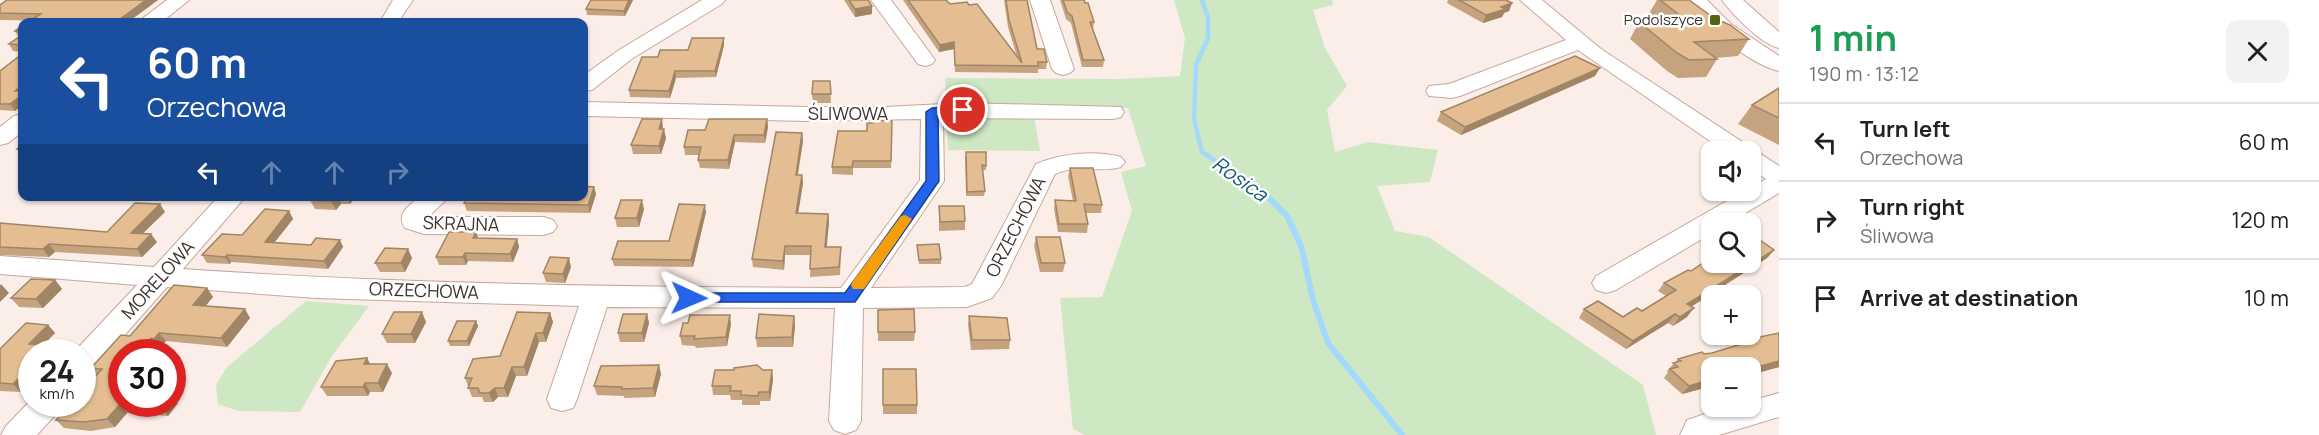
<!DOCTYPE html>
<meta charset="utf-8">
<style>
body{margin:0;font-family:Manrope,sans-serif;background:#f2f2f2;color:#202124;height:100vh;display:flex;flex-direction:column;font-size:22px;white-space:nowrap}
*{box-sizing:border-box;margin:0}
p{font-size:20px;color:#757577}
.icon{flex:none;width:33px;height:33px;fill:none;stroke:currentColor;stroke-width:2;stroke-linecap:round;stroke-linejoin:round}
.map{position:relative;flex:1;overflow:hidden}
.drawer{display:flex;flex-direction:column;background:#fff;width:540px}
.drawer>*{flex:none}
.banner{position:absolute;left:18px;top:18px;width:570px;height:183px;border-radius:12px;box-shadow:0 2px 4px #0004;background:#1a4fa0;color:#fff;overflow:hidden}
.buttons{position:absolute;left:1701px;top:141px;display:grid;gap:12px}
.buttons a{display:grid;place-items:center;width:60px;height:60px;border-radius:12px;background:#fff;box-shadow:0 2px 4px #0004;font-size:30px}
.speed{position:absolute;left:18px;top:339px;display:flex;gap:12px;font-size:30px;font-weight:700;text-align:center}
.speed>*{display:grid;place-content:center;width:78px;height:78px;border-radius:50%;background:#fff;box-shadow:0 2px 4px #0004;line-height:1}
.speed small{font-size:15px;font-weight:400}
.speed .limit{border:9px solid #d22;background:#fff;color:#111}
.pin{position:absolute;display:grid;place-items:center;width:51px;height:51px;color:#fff;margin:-26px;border:3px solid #fff;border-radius:50%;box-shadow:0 2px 6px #0007}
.me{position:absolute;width:66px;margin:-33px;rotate:91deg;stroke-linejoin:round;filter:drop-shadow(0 0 4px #0008)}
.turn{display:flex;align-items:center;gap:21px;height:126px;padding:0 30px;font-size:27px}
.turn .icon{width:78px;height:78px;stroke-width:2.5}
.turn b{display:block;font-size:42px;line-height:51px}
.lanes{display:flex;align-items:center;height:57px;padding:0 30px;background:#0003;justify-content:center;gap:30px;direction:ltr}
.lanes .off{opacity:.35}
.round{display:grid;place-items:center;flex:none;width:63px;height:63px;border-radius:12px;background:#f2f2f2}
.head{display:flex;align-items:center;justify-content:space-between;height:102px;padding:0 30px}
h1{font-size:36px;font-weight:700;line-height:45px;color:#1e9e55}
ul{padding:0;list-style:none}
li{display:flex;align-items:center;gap:18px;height:78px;padding:0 30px;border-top:2px solid #e0e0e0}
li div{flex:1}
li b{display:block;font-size:22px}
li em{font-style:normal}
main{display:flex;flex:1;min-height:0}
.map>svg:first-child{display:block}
.green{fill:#cee8c3}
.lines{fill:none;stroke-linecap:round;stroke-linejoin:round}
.stream-far1{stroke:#a3d9fa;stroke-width:4.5}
.stream{stroke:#a3d9fa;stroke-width:6}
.minor-casing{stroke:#c6a79b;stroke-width:2}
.minor{fill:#fff;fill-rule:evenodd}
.wall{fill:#c4a37e}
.shaded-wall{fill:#a08566}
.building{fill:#e4be92;stroke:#a08566;stroke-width:1.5}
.route{fill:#2563eb;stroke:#184099;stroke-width:1.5}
.slow{fill:#f59e0b}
.poi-dot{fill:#54650f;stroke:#fefefe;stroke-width:2}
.labels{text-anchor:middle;stroke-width:5;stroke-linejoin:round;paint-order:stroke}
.far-poi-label{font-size:15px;fill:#3d312c;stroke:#fefefe;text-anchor:end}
.street-label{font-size:18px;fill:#3d312c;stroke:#fefefe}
.water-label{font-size:20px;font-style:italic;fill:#1a5a7a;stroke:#fefefe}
</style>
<main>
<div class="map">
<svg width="1779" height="435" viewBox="0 0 1779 435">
<rect width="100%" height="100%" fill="#fbede8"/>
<path class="green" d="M1174,0h158l1,5 -20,5 12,38 22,38 -20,24 8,42 33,-10 70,8 -8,32 -53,4 18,45 34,6 214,148 13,50h-572l-11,-6 -13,-131 42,-1 30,-86 -11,-39 25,-6 -18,-58 -182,-2 -1,-28 175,1 60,-3 5,-38z
M946,115l88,1 6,35 -92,-1z
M306,301l63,5 -37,50 -32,56 -62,-1 -20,-7 -2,-19 11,-18z"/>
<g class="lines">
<path class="stream-far1" d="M1202,0l6,17v21l-12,27 -2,54 8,33 59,38"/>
<path class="stream" d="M1260,189l27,27 14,30 12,54 15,43 74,92"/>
<defs>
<path id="minor" d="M167,0h22l-27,22h-21l2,-4z
M393,0h20l-15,22h-18z
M702,0h23l-3,4 -89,54 -41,32 -8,1v-16l35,-25z
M871,0h20l44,60 -3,4 -7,2 -7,-2z
M1030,0h20l24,69 -4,4 -7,2 -7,-2 -4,-4z
M1520,0h22l59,49 178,117v27l-52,31h-15v9l-96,57 -10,3 -10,-3 -4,-7 4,-7 150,-86h4v-2l16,-9 -16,-11v-16h-24l-148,-102 -118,46 -8,2 -23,-2 -3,-5 3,-5 20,-2 117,-44z
M1687,0h20l24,24 48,32v15c-32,-8 -73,-44 -92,-71z
M1722,0h21l36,32v16c-18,-4 -46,-33 -57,-48z
M584,102l224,5h77l78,-4 158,4 3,5 -3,5 -8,2 -170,-1 1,63 -73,107 94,-1 7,-3 64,-120c26,-11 59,-14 85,-7l4,5 -4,5c-21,6 -45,-3 -66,7l-54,112 -9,12 -25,9 -104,1 -2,113 -5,9 -11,4 -11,-4 -5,-9 6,-113 -228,-1 -30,92 -4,9 -11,3 -11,-3 -4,-9 32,-93 -263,-8 -149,-11 -74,84 -11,3v-22h-8l63,-67 -137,-11v-18l154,11 65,-71h27l-63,73c219,15 439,18 658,19l79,-108 1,-61 -113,2 -224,-5z
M22,114v18l-14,11 -8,2v-18l14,-11z
M421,196h29l-22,21h116l9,3 4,6 -4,6 -9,3 -120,-1 -19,-6c-10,-15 5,-23 16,-32z
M1779,393v24l-60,18h-39l7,-15 42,-14h21v-5z
M32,399v5h30l-5,9 -20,22h-36l5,-9z"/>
</defs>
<use href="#minor" class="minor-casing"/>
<use href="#minor" class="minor"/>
</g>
<path class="wall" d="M7,0h151l-30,22 -128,-2v-15z
M591,0h42l-8,16 -38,-1 -1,-6z
M844,0h24l4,6v8l-17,3z
M903,0h43l4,4 19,1 48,52 -9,-30 -4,-27h23l10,49 10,13 -1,7h-8v4l-83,-1 -1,-23 -15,3z
M1060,0h24l10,22 -1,7 11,31 -1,7h-21l-11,-44 -5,-4z
M1448,0h58l6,3 -3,8 -5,2 -2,4 -19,6 -36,-20z
M1657,0h32l25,18 35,21 -11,17 -22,2 1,1 -11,18 -28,1 -11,-7 -37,-32 9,-17 16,-1 -7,-6z
M22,26v26l-9,-1 -4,-7 10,-7 -4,-6z
M724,38v7l-8,32 -40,1 -6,20 -40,-1 -1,-7 29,-33 30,-7z
M22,54v51l-7,6 -15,-1v-39z
M1595,76l-134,59 -24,-14 4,-9z
M830,81l1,22h-18l-1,-9z
M1779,88v57l-41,-21 14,-19z
M767,119l1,8 -3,16 -30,-1 -6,27 -29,-1 -2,-8 1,-5h-14l-1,-8 21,-17z
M892,121l-1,47h-38v7l-21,-1v-7l41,-44z
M663,128l3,10 -5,16h-28l-2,-9z
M802,133l1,8 -5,34h4l1,8 -5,30 30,1 1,8 -3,25 15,8 -1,20 -30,2 1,-22h-26l-1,15 -31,-3 -1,-8z
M22,144v12l-5,-7z
M965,156l21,10v4h-4l3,21 -1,5h-18z
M1070,168l32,37 -1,8h-15l2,11 -1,9 -29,-1 -4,-23 1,-9 18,1 -5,-25z
M594,187l2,7 -6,19 -123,-2 -3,-8 120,-7z
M313,196h43l-6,8h-9l-5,6 -21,-1 -5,-9z
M939,206l26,15v9l-26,1z
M644,209l-5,18h-22l-2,-9z
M289,211l4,8 -18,23 36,3 29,-5 3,7 -15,22 -97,-7 -1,2 -23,-1 -5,-8z
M165,212l-22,21 14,9 -15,15 -87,-5 -6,5 -49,-2v-32l107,9z
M706,212l-13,55 -79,-1 -2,-7 57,-18z
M1036,237l29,26 -2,9h-23l-6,-26z
M478,238l39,1 2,8 -6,15 -45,-1 -2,4h-27l-3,-8z
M917,245l24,14v5h-22z
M1774,250l-7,8 -76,49 -4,10 -14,9 -5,-3 -42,26 -47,-31 5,-9 39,8 19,-6 24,-15 -8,-5 6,-8 27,-12 14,-9 -2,-2 9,-9v11z
M412,258l-7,14h-25l-5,-9z
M571,267l-6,16 -19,-1 -3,-9z
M55,280l7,9 -19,19 -24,-1 -8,-9z
M207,288l6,9 -8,9 45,12 -23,29 -61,-6 -5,6h-3l-5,5h-31v52l56,-1 -10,13 -41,-3 -12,14 -24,4 -27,-3 -8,-8 41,-45 -6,-7 39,-32z
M878,310l37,22 -1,9h-36z
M550,313l3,9 -7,20h-7l-12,34h-11l-8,21h-10l-5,5h-9l-2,-5h-10l-7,-19 35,-22z
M647,314l2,9 -5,19h-24l-2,-9z
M794,316l1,9 -2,22h-36l-1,-9z
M969,316l41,24 -1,9 -38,1 -3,-25z
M476,321l2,5 -9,20h-19l-2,-5z
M426,322l-11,21h-28l-5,-9z
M731,324l-4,22 -31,2 -1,-2 -13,-1 -2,-9z
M48,325l7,8 -13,13 6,6h-16v29l-11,11 -21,-1v-42z
M1779,333v34l-29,8v-7h-38v18l-30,8 -18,-16 4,-6 -1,-1 11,-12 34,-6 30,-9 3,-4z
M370,364l22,9 -9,19h-13l-2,4h-41l-6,-9z
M883,369l34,36v9h-34z
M763,370h9l1,10 -3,21h-10v4h-18v-5h-11l-1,-5h-17l-1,-9z
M661,374l-6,23 -31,1v-2l-27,-1 -3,-9z"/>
<path class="shaded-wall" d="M146,0h12l-30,22h-12z
M629,0h4l-8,16 -1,-5z
M1512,3l-3,8 -5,2 -2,4 -19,6 3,-8 15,-8z
M872,6v8l-17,3v-8z
M724,38v7l-8,32 -1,-6z
M954,42v7l-15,3 1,-7z
M1600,68l-5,8 -134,59 4,-8z
M675,71l1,7 -6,20 -1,-7z
M22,85v20l-7,6 -5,-7 5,-13z
M662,119l1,9 -3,10 -1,-9z
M767,119l1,8 -3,16 -1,-8z
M664,129l2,9 -5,16 -2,-8z
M802,133l1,8 -7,42v-8z
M734,135l1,7 -6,27 -1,-9z
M802,175l1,8 -6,38 -1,-8z
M594,187l2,7 -6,19 -2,-8z
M335,196h3l3,8 -5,6 -5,-9z
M347,196h9l-6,8z
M642,200l2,9 -5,18 -2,-9z
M160,204l5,8 -29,28 -5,-7z
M705,205l1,7 -13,55 -2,-7z
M289,211l4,8 -24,30 -4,-7z
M828,214l1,8 -3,33 -1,-8z
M476,232l3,8 -6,-2z
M151,234l6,8 -15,15 -5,-8z
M517,239l2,8 -6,15 -3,-8z
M340,240l3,7 -15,22 -4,-8z
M49,244l6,8 -6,5 -6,-8z
M785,246v9l-1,15 -1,-9z
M408,249l4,9 -7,14 -4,-9z
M1774,250l-7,8 -86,55 6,-9z
M465,253l3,8 -2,4 -3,-8z
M227,255l4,7 -1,2 -5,-7z
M569,258l2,9 -6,16 -2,-9z
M55,280l7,9 -19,19 -7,-9z
M1,284l8,9 -9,9v-16z
M207,288l6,9 -14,17 -6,-9z
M1694,308l-7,9 -14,9 7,-9z
M245,309l5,9 -23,29 -6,-9z
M422,312l4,10 -11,21 -4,-9z
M550,313l3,9 -7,20 -3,-9z
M647,314l2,9 -5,19 -2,-9z
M1675,314l-7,9 -42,26 7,-8z
M730,315l1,9 -4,22 -1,-9z
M794,316l1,9 -2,22 -1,-10z
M476,321l2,5 -9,20 -2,-5z
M48,325l7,8 -13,13 6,6h-14l-5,-8z
M159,333l7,8 -5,6 -7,-8z
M536,333l3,9 -12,34 -3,-9z
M151,338l7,9 -5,5h-14z
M367,358l5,9 -8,-3z
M1779,361v6l-29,8v-6z
M387,364l5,9 -9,19 -5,-9z
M32,365v16l-11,11 -8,-8z
M659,365l2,9 -6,23 -2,-9z
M512,367l4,9 -8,21 -4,-9z
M772,370l1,10 -3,21 -1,-9z
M1712,379v7l-30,8 7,-8z
M365,383l5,9 -2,4 -5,-9z
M495,388l3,9 -5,5 -4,-9z
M172,396l6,7 -10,13 -6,-9 3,-3h7z
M120,404l7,9 -12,14 -8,-8z"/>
<path class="building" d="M7,0h139l-30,22h-88l13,-8 -41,-1v-8z
M591,0h38l-5,11 -38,-2z
M849,0h19l4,6 -17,3z
M908,0h38l4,4 17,-2 2,3 8,-1 45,59 -13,-43 -3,-20h21l10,49h7l3,13h-9v4l-83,-1 -1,-23 -14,3z
M1063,0h21l1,3h3l6,19h-4l14,38h-21l-11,-44 -5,-4z
M1459,0h47l6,3 -11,4 5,2 -20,6z
M1660,0h29l25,18 16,7 19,14 -55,3 23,17 -28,1 -12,-7 -38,-31 47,-2z
M22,26v6l-7,-1z
M22,35v10l-13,-1z
M692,38h32l-9,33h-40l-6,20 -40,-1 13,-33h16l2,-7h28z
M22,54v31l-7,6h7v4l-12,9h-10v-33z
M1575,56l25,12 -135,59 -24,-15z
M813,81h17l1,13h-19z
M1779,88v30l-27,-13z
M642,119h20l-3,10h5l-5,17 -28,-1z
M709,119h58l-3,16h-30l-6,25h-30l3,-13h-17l4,-17h17z
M873,120l19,1 -1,40h-38l-1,6h-20l6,-36h29v-8h6z
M776,132l26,1 -6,42h6l-6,38 32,1 -3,33h16l-2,20 -29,2 1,-23h-26l-2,15 -31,-2z
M22,144v5h-5z
M966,152h20v14l-4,-1 3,26 -18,1z
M1070,168h23l9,37 -18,-1 4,20h-29l-4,-24 21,1z
M584,186l10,1 -6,18 -124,-2 4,-7h116z
M313,196h22l-4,5 -21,-1z
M621,200h21l-5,18h-22z
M135,203l25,1 -29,29 20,1 -14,15 -88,-5 -6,5 -43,-2v-24l107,9z
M679,204l26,1 -14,55 -79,-1 6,-18h51z
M939,206h25l1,15 -25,1z
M265,209l24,2 -24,31 46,3 5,-7 24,2 -16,21 -97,-6 -2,2 -23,-2 20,-21 20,1z
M449,232h27l-3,6 44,1 -7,15 -45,-1 -2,4h-27z
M1750,233l24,17 -87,54 7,4 -14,9 -5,-3 -42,27 -49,-32 14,-8 25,16 14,-9 5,3 34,-21 -12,-7 24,-13 3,1 21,-14v5h38z
M1036,237h24l5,26h-24z
M939,244l2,15 -22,1 -2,-15z
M385,248l23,1 -7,14h-26z
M550,257l19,1 -6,16 -20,-1z
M31,279l24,1 -19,19 -25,-1z
M174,285l33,3 -14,17 52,4 -24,29 -62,-5 -5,6 -3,-1 -12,14h-17v52h43l-3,3 -42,-3 -13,15 -23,3 -28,-2 15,-16h11v-13l20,-22 -11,-1 30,-33 9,1z
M914,309l1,23h-37v-22z
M394,312h28l-11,22h-29z
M517,312l33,1 -7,20h-7l-12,34h-12l-8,21h-9l-6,5h-9l-2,-5h-10l4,-10h-7l8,-19 27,-3z
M623,314h24l-5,19h-24z
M759,314l35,2 -2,21 -36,1z
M690,315h40l-4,22 -32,2 1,-3h-15l3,-13h5z
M969,316l38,2 3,22h-38z
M457,321h19l-9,20h-19z
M26,323l22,2 -19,19 13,1 -8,7h-2v3l-5,4h5v6l-19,19 -13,-1v-34z
M1779,333v28l-29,8v-1h-38v11l-23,7 -19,-17 8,-2 -5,-4 8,-2 -3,-2 24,-7 2,2 8,-1 36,-11 -3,-2z
M367,358l-3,6h23l-9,19h-13l-2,4h-42l15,-26z
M659,365l-6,23 -31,1v-2l-28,-1 7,-20z
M757,365l6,5h9l-3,22h-10l-1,4 -17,-1v-4h-11l1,-5h-19l3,-16h19v-2z
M883,369h33l1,36h-34z"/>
<path class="route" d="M963,106l4,1v5l-29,3 1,66 -84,121h-171l-3,-4 3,-4 5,-1h156l81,-112v-69l6,-4z"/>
<path class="slow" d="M905,215l7,4 -48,70h-11l-2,-4 2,-4 48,-65z"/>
<rect class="poi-dot" x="1709" y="14" width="12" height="12" rx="3"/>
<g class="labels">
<g class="far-poi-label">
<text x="1703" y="25">Podolszyce</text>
</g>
<g class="street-label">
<text x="848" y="120">ŚLIWOWA</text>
<text transform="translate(461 224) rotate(2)" y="6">SKRAJNA</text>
<text transform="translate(1016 227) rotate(-63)" y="6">ORZECHOWA</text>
<text transform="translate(158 280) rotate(-48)" y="6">MORELOWA</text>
<text transform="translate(424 291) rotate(2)" y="6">ORZECHOWA</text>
</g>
<g class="water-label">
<text transform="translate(1240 179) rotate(35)" y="7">Rosica</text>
</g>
</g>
</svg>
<div class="buttons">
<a><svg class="icon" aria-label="sound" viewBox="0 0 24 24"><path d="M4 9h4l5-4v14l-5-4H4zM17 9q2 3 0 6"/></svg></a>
<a><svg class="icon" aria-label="search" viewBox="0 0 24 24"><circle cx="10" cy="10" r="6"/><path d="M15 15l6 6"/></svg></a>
<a>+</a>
<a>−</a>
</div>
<div class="speed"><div>24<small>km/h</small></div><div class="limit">30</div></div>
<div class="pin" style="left:963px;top:110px;background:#d93025"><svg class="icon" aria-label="arrive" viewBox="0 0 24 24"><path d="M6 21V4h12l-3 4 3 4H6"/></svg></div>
<svg class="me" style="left:689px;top:298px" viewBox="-20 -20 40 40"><path d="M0-17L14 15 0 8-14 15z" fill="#2563eb" stroke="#fff" stroke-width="4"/></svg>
<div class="banner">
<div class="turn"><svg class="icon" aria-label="left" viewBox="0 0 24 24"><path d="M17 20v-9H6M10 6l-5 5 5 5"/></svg><div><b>60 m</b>Orzechowa</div></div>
<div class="lanes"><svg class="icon" aria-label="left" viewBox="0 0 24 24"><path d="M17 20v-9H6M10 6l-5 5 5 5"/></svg><svg class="icon off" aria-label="ahead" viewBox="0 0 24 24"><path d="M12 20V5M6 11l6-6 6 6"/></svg><svg class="icon off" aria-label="ahead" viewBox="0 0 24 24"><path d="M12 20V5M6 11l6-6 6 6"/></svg><svg class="icon off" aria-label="right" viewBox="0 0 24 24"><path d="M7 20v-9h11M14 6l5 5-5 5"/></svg></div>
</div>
</div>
<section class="drawer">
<div class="head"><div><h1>1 min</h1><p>190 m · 13:12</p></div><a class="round"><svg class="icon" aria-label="close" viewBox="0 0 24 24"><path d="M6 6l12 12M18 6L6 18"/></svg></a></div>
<ul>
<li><svg class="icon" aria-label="left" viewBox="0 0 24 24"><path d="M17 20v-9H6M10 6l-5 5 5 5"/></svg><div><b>Turn left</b><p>Orzechowa</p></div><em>60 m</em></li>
<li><svg class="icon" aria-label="right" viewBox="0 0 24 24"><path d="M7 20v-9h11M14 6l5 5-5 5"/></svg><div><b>Turn right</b><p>Śliwowa</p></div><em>120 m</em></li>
<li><svg class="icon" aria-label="arrive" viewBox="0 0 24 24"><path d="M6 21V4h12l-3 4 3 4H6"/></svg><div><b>Arrive at destination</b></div><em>10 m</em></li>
</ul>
</section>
</main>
